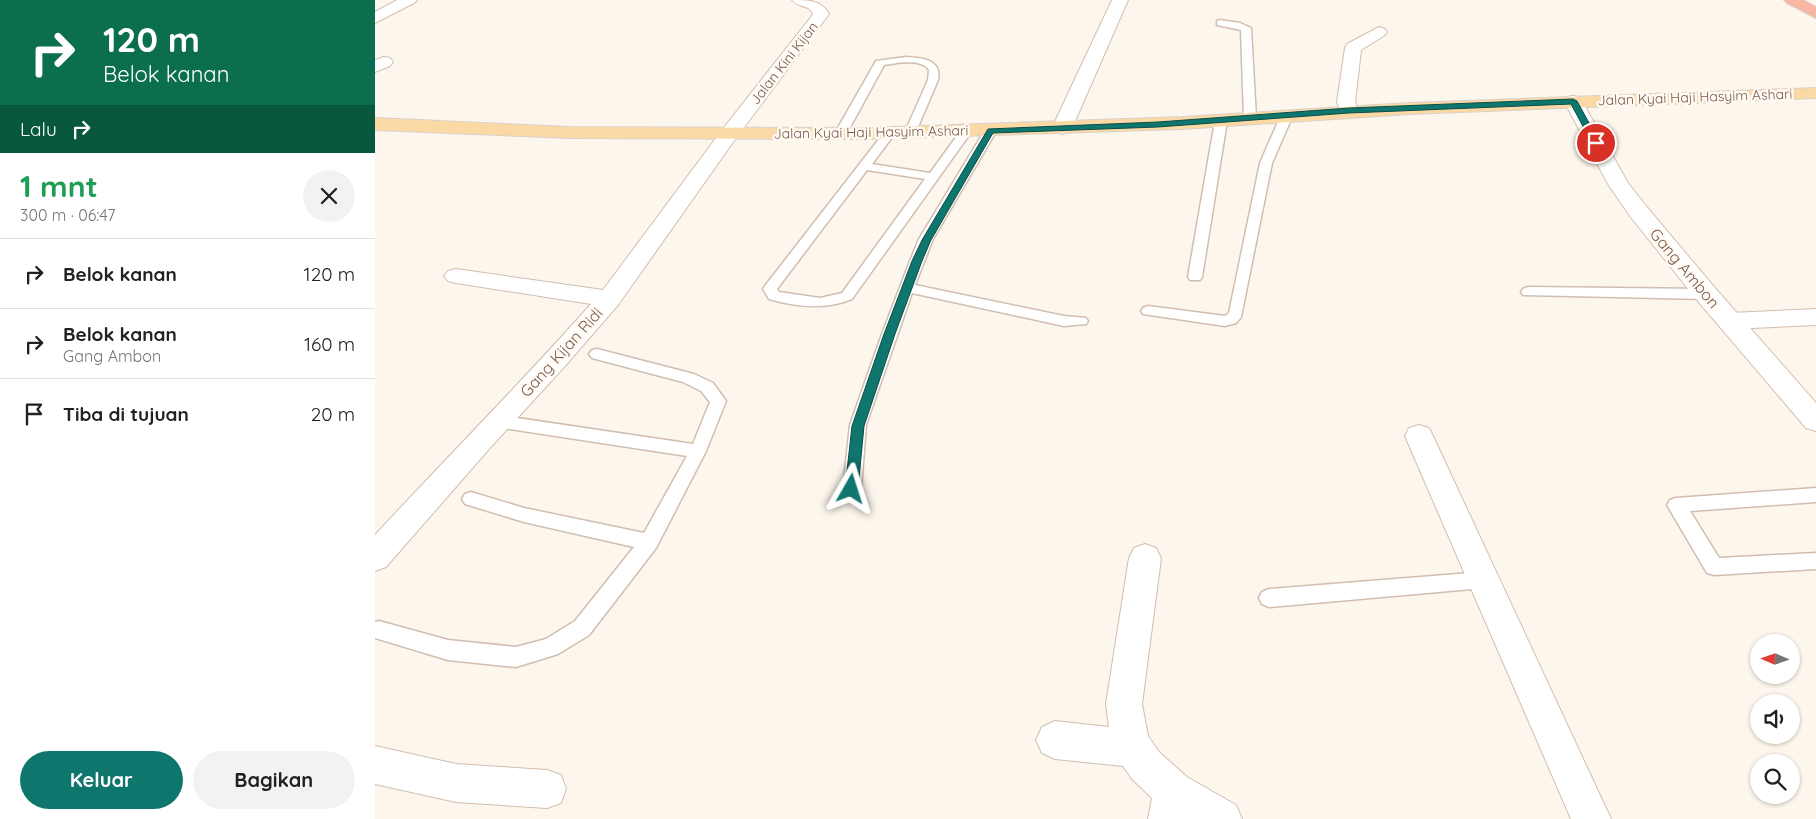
<!DOCTYPE html>
<html lang="id">
<meta charset="utf-8">
<style>
body{margin:0;font-family:Quicksand,sans-serif;background:#f2f2f2;color:#202124;height:100vh;display:flex;flex-direction:column;font-size:19px;white-space:nowrap}
*{box-sizing:border-box;margin:0}
p{font-size:16px;color:#757577}
.icon{flex:none;width:28px;height:28px;fill:none;stroke:currentColor;stroke-width:2;stroke-linecap:round;stroke-linejoin:round}
.map{position:relative;flex:1;overflow:hidden}
.side{display:flex;flex-direction:column;background:#fff;width:375px}
.side>*{flex:none}
.top-card{background:#0b6e4f;color:#fff;overflow:hidden}
.needle{width:32px;rotate:272deg}
.fabs{position:absolute;left:1375px;top:634px;display:grid;gap:10px}
.fabs a{display:grid;place-items:center;width:50px;height:50px;border-radius:50%;background:#fff;box-shadow:0 1px 4px #0004;font-size:25px}
.pin{position:absolute;display:grid;place-items:center;width:42px;height:42px;color:#fff;margin:-21px;border:2px solid #fff;border-radius:50%;box-shadow:0 1px 5px #0007}
.me{position:absolute;width:55px;margin:-28px;rotate:6deg;stroke-linejoin:round;filter:drop-shadow(0 0 4px #0008)}
.turn{display:flex;align-items:center;gap:18px;height:105px;padding:0 20px;font-size:22px}
.turn .icon{width:65px;height:65px;stroke-width:2.5}
.turn b{display:block;font-size:35px;line-height:42px}
.then{display:flex;align-items:center;height:48px;padding:0 20px;background:#0003;gap:10px;font-size:19px}
.round{display:grid;place-items:center;flex:none;width:52px;height:52px;border-radius:26px;background:#f2f2f2}
.summary{display:flex;align-items:center;justify-content:space-between;height:85px;padding:0 20px}
h1{font-size:30px;font-weight:800;line-height:38px;color:#1e9e55}
.primary-button{display:flex;gap:10px;margin-top:auto;padding:10px 20px}
.primary-button a{flex:1;height:58px;border-radius:30px;background:#0f766e;color:#fff;font-size:20px;font-weight:800;line-height:58px;text-align:center}
.primary-button a+a{background:#f2f2f2;color:#202124}
ul{padding:0;list-style:none}
li{display:flex;align-items:center;gap:15px;height:70px;padding:0 20px;border-top:1px solid #e0e0e0}
li div{flex:1}
li b{display:block;font-size:19px}
li em{font-style:normal}
main{display:flex;flex:1;min-height:0}
.map>svg:first-child{display:block}
.lines{fill:none;stroke-linecap:round;stroke-linejoin:round}
.lane-casing{stroke:#d1beb0;stroke-width:3}
.street-casing{stroke:#d1beb0;stroke-width:2}
.secondary-casing{stroke:#d6c0b0;stroke-width:2}
.primary-casing{stroke:#dad1cd;stroke-width:2}
.highway-casing{stroke:#dad1cd;stroke-width:2}
.lane{fill:#fff;fill-rule:evenodd}
.street{fill:#fff;fill-rule:evenodd}
.secondary{fill:#fff;fill-rule:evenodd}
.primary{fill:#fbd9a5;fill-rule:evenodd}
.highway{fill:#f7b7a3;fill-rule:evenodd}
.route{fill:#0f766e;stroke:#0a4d48}
.labels{text-anchor:middle;stroke-width:5;stroke-linejoin:round;paint-order:stroke}
.far-street-label{font-size:14px;fill:#7a5c4d;stroke:#fffaf3}
.street-label{font-size:16px;fill:#7a5c4d;stroke:#fffaf3}
</style>
<main>
<section class="side">
<div class="top-card">
<div class="turn"><svg class="icon" aria-label="right" viewBox="0 0 24 24"><path d="M7 20v-9h11M14 6l5 5-5 5"/></svg><div><b>120 m</b>Belok kanan</div></div>
<div class="then">Lalu<svg class="icon" aria-label="right" viewBox="0 0 24 24"><path d="M7 20v-9h11M14 6l5 5-5 5"/></svg></div>
</div>
<div class="summary"><div><h1>1 mnt</h1><p>300 m · 06:47</p></div><a class="round"><svg class="icon" aria-label="close" viewBox="0 0 24 24"><path d="M6 6l12 12M18 6L6 18"/></svg></a></div>
<ul>
<li><svg class="icon" aria-label="right" viewBox="0 0 24 24"><path d="M7 20v-9h11M14 6l5 5-5 5"/></svg><div><b>Belok kanan</b></div><em>120 m</em></li>
<li><svg class="icon" aria-label="right" viewBox="0 0 24 24"><path d="M7 20v-9h11M14 6l5 5-5 5"/></svg><div><b>Belok kanan</b><p>Gang Ambon</p></div><em>160 m</em></li>
<li><svg class="icon" aria-label="arrive" viewBox="0 0 24 24"><path d="M6 21V4h12l-3 4 3 4H6"/></svg><div><b>Tiba di tujuan</b></div><em>20 m</em></li>
</ul>
<div class="primary-button"><a>Keluar</a><a>Bagikan</a></div>
</section>
<div class="map">
<svg width="1441" height="819" viewBox="0 0 1441 819">
<rect width="100%" height="100%" fill="#fdf6ec"/>
<g class="lines">
<defs>
<path id="lane" d="M845,20l20,3 11,5 5,90 -2,2 -4,1 -6,-3 -3,-88 -24,-5v-4z
M531,57c16,1 36,2 32,23l-23,54 -4,1 -6,-3 23,-52 1,-10c-7,-12 -33,-7 -45,-5l-37,68 -6,3 -4,-1 -2,-2 41,-72z
M912,112l6,3 -21,48 -31,154 -5,6 -11,3 -82,-12 -2,-3 2,-3 5,-2 77,10 4,-3 31,-150 21,-48z
M846,118l6,3 -25,156 -2,3h-10l-2,-3 27,-156z
M616,127l6,3 -64,109 -18,46 149,31 22,2 2,3 -2,3 -22,2 -152,-33 -46,132 -5,64 -3,5 -6,2 -6,-2 -3,-5 7,-64 32,-91 28,-73 9,-22 66,-109z
M591,128l6,3 -120,168c-27,11 -55,8 -83,0l-6,-10 2,-3 121,-156 4,-1 6,3 -24,32 58,9 32,-44zM492,170l58,9 -83,114 -22,5 -41,-6 -2,-3z
M1153,287l178,2 5,2 2,3 -2,3 -5,2 -183,-4 -2,-3 2,-3z
M222,349l97,25 19,9 13,18 -20,50 -50,97 -67,87 -31,19 -42,13 -68,-7 -73,-22v-16l4,-1 69,19 68,7 30,-8 29,-18 59,-74 -110,-25 -59,-18 -3,-5 3,-5 6,-2 53,16 120,25 43,-77 -190,-29 -6,-2 -2,-4 2,-4 6,-2 196,29 17,-42 -9,-11 -18,-9 -91,-24 -3,-4 3,-4z
M1441,488v14l-126,9 29,47 97,-5v16l-102,6 -7,-2 -40,-68 3,-5 6,-2z
M1108,572l7,2 3,6 -3,6 -7,2 -214,19 -7,-3 -3,-6 3,-6 7,-3z"/>
<path id="street" d="M22,0h20l-3,3 -39,20v-11z
M417,0c16,0 30,0 37,14l-93,124 -118,167 -53,61 -76,83 -103,118 -11,4v-36c71,-77 146,-152 216,-231l-135,-21 -8,-2 -4,-5 4,-5 8,-2 147,21 119,-160 89,-113 2,-3c-4,-10 -15,-6 -21,-14z
M737,0h16l-56,128 -3,4 -7,2 -7,-2 -3,-4z
M1004,27l6,2 2,3 -2,3 -24,15 -6,52 3,9 -2,4 -7,2 -7,-2 -5,-13 8,-54 2,-4z
M9,57l6,1 3,4 -3,4 -15,6v-12z
M1441,309v16l-86,4 -9,-2 -3,-6 3,-6 9,-2z
M1044,425l10,3 4,8 178,383h-40l-166,-383 4,-8z
M770,544l11,4 5,10 -19,146 6,32 11,16 28,25 49,28 6,14h-94l4,-21 -20,-19 -9,-13 -68,-7 -13,-6 -6,-13 6,-13 13,-6 54,6 -3,-23 23,-146 5,-10z
M0,746l81,18 91,6 14,5 5,14 -5,14 -14,5 -91,-6 -81,-18z"/>
<path id="secondary" d="M1198,96l6,1 3,4 46,82 18,23 69,82 101,115v28l-10,-3 -109,-128 -67,-84 -22,-32 -44,-83 3,-4z"/>
<path id="primary" d="M1441,88v10l-406,16 -228,15 -318,10 -294,-1 -195,-8v-12l195,9 294,1 318,-11 228,-14z"/>
<path id="highway" d="M1409,0h19l13,7v11l-29,-15z"/>
</defs>
<use href="#lane" class="lane-casing"/>
<use href="#street" class="street-casing"/>
<use href="#secondary" class="secondary-casing"/>
<use href="#primary" class="primary-casing"/>
<use href="#highway" class="highway-casing"/>
<use href="#lane" class="lane"/>
<use href="#street" class="street"/>
<use href="#secondary" class="secondary"/>
<use href="#primary" class="primary"/>
<use href="#highway" class="highway"/>
</g>
<path class="route" d="M1198,99l4,2 23,42 -2,1 -6,-1 -21,-39 -222,9 -191,14 -165,6 -62,107 -9,21 -27,73 -31,92 -6,63 -2,3h-9l-2,-3 7,-63 32,-92 28,-73 10,-21 66,-111 170,-7 191,-14z"/>
<g class="labels">
<g class="far-street-label">
<text transform="translate(409 63) rotate(-52)" y="5">Jalan Kini Kijan</text>
<text transform="translate(1320 97) rotate(-2)" y="5">Jalan Kyai Haji Hasyim Ashari</text>
<text transform="translate(496 132) rotate(-1)" y="5">Jalan Kyai Haji Hasyim Ashari</text>
</g>
<g class="street-label">
<text transform="translate(1310 268) rotate(50)" y="6">Gang Ambon</text>
<text transform="translate(186 352) rotate(-48)" y="6">Gang Kijan Ridi</text>
</g>
</g>
</svg>
<div class="fabs">
<a><svg class="needle" viewBox="-14 -14 28 28"><path d="M0-13l5 13h-10z" fill="#e53935"/><path d="M0 13l5-13h-10z" fill="#757577"/></svg></a>
<a><svg class="icon" aria-label="sound" viewBox="0 0 24 24"><path d="M4 9h4l5-4v14l-5-4H4zM17 9q2 3 0 6"/></svg></a>
<a><svg class="icon" aria-label="search" viewBox="0 0 24 24"><circle cx="10" cy="10" r="6"/><path d="M15 15l6 6"/></svg></a>
</div>
<div class="pin" style="left:1221px;top:143px;background:#d93025"><svg class="icon" aria-label="arrive" viewBox="0 0 24 24"><path d="M6 21V4h12l-3 4 3 4H6"/></svg></div>
<svg class="me" style="left:476px;top:489px" viewBox="-20 -20 40 40"><path d="M0-17L14 15 0 8-14 15z" fill="#0f766e" stroke="#fff" stroke-width="4"/></svg>
</div>
</main>
